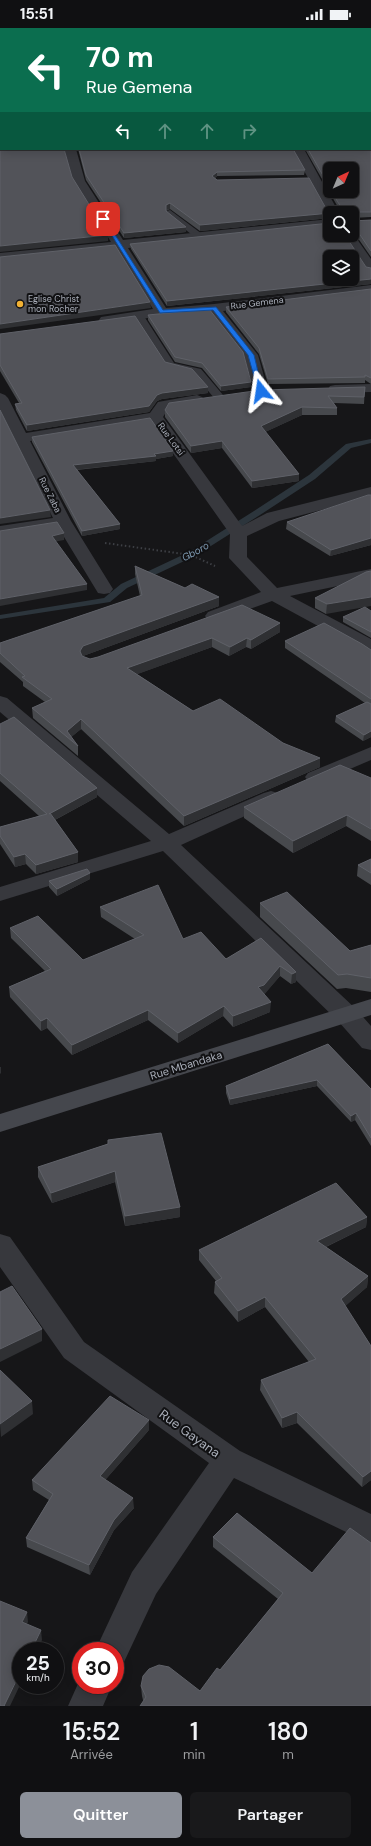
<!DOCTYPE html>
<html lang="fr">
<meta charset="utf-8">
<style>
body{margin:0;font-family:"DM Sans",sans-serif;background:#19191b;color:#f1f3f6;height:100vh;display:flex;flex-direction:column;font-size:15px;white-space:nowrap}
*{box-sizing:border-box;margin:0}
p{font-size:13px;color:#9c9d9f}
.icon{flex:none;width:22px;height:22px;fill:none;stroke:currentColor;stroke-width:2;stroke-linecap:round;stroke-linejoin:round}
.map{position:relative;height:1678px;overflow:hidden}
.panel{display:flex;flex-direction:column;background:#101012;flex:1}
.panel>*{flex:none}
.banner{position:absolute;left:0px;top:0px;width:371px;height:122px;box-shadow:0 2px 10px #0003,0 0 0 1px #303032;background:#0b6e4f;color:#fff;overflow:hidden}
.needle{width:26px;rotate:44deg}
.buttons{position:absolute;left:323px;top:134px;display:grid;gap:8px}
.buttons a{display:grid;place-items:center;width:36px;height:36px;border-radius:6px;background:#101012;box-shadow:0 2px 10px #0003,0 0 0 1px #303032;font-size:20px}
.speed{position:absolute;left:12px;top:1614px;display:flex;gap:8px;font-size:20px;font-weight:700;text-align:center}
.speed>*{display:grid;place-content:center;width:52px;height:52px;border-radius:50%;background:#101012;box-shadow:0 2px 10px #0003,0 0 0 1px #303032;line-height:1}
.speed small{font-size:10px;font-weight:400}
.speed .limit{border:6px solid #d22;background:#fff;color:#111}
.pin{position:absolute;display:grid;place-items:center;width:34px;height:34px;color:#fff;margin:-17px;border-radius:8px;box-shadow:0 2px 6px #0006}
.me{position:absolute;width:44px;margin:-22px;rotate:345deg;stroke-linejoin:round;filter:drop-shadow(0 0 3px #0008)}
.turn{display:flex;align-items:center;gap:14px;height:84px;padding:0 20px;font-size:18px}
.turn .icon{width:52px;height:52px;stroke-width:2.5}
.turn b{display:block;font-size:28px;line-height:34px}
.lanes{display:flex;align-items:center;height:38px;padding:0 20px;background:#0003;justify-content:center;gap:20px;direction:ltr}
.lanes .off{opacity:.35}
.eta{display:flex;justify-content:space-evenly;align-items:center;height:68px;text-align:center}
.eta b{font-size:24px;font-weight:600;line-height:28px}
.primary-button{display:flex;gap:8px;margin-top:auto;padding:8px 20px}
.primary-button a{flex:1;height:46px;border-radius:6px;background:#8c9099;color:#fff;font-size:16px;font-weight:600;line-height:46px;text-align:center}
.primary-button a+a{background:#19191b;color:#f1f3f6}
.status{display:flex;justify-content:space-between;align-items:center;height:28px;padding:0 20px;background:#101012;direction:ltr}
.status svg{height:11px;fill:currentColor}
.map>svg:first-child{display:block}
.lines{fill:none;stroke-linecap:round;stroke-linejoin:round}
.stream{fill:#2c353c;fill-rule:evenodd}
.path{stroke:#3d3f44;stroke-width:2;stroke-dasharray:1.5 2.5;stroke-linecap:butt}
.lane{fill:#37383d;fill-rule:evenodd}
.street{fill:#37383d;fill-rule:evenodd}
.secondary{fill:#45474d;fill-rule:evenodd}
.wall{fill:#47494d;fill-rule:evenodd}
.shaded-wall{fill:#2f3033}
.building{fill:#525359;stroke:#5f6168;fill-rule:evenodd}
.route{fill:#1a73e8;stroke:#114b97}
.poi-dot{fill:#f2b134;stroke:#111113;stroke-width:1.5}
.labels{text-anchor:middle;stroke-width:4;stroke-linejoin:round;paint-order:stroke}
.far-poi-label{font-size:9px;fill:#a8adb8;stroke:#111113;text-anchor:start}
.far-street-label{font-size:9px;fill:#a8adb8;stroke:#111113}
.far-water-label{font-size:10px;font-style:italic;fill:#7f9bb3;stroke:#111113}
.street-label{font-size:11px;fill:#a8adb8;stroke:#111113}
.near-street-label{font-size:13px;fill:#a8adb8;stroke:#111113}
</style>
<div class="status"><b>15:51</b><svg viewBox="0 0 49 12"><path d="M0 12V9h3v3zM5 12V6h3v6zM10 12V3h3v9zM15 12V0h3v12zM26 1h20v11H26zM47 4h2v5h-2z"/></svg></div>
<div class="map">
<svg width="371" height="1678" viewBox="0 0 371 1678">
<rect width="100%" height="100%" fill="#161618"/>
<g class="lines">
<path class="stream" d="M371,411v4l-20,5 -36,31 -55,36 -65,41 -68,32 -17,14 -110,17v-4l104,-17 17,-14 68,-32 65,-41 55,-36 37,-31z"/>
<path class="path" d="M105,515l86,12 24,11"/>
<path class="lane" d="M170,182l32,24 2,2 -2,2h-6l-29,-23 -1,-2 1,-2z
M138,284l4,1 32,50 27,6 22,26 1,2 -1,2h-8l-22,-26 -27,-6 -33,-52z"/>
<path class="street" d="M64,121h12l9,32 38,59 207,-21v8l-202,21 38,60 48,-4 157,-19v8l-148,18 35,44 10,36 -2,3 -5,1 -5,-1 -2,-3 -10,-35 -34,-44 -48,4 -56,8 -5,-1 -2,-3 2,-3 52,-8 -37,-60 -116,12v-8l111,-11 -38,-61z
M292,121h12l35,64h-9v3h-1z
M352,204l19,27v13l-5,-1 -24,-36h10z
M371,356v8l-36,1 -5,-1 -2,-3 2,-3 5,-1z
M0,365l5,2 3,3 18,35 124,-20 8,-11 39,-7 5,2 3,3 -3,3 -34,6 -5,8 79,109 25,-13 104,-26v10l-92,24 -32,15v21l30,31 94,-19v10l-81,17 81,43v14l-7,-2 -92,-50 -52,19 -6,1 -6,-1 -3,-4 3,-4 53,-20 -32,-34 1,-24 -79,-112 -121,19 41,80 42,68 -3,4 -6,1 -6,-1 -40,-66 -58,9v-10l53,-8 -53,-105z
M0,668l7,2 162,136 95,-41 7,-2 7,2 3,4 -3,4 -97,44 175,164 15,17v24l-9,-2 -24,-27 -175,-170 -163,50v-14l151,-46 -151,-129z
M371,719v13l-49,21 -7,2 -7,-2 -3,-4 3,-4z
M0,1206l10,3 74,105 156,109 131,63v30l-137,-66 -78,116 -32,68 -9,4v-15h-20l37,-79 77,-109 -145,-105 -64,-91z
M81,1649v8h31l-9,21h-35z"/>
<path class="secondary" d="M371,971v16l-371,117v-18z"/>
</g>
<path class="wall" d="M371,93v96l-19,1v-5h-22v5l-130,13 -30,-22 -4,2 20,21 -62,6 -38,-58 -8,-31h215l12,21 -1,5 -87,1 -2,2 2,2 111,32 11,-3 -34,-60h65v-27zM330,141l22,22h-22z
M371,192v37l-18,-26h-1v-10z
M130,216l241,24v16l-204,22 -36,-57z
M371,261v95l-6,-4v3l-97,1 -9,-30 -33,-42v-5z
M148,287l103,67v5l-30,4 -19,-23 -27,-6 -27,-42z
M0,306l165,28 43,31 -46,6 -5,2 -8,11 -122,19 -11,-21 -1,-6 4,-1 -19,-32z
M365,359l-1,17 -30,-1 3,5v7h-35l-37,17 34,42v7l-47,7 -30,-40 -31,5 -26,-36v-7z
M32,409l141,14v5l-17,3v2l-79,9 43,54v5l-38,7 -50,-94z
M371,467v50l-41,11 -44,-27 1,-7z
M135,538l50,22 34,9v9l-136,50v1l7,2 190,-36v9l-29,17 -5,-2 -17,9 -17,-9 -75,27 56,37 90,32 37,24 -136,59 -103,-97 -10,8 7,9v10l-45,-38 -1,-10 13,-6 -22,-16v-4l-23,-20v-19l140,-47 -5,-22z
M371,543l-45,43 -11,-6v-10z
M371,583v27l-28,-16v-5z
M285,613l86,9v87l-8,4 -28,-19 1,-6 29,-13 -80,-55z
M0,696l97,73 -42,23 23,32v10l-42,12 -10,-10 -11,3 -15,-23v-17l39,-11 -39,-35z
M371,750v63l-25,-15 -53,27 -49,-35v-11z
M371,831v26l-14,-9 1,-11z
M90,845v6l-33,17 -8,-9v-6z
M260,875l90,48 21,-6v47l-25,-4 -9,1 -77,-72z
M100,879l83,32 43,20 35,-21 35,34v10l-5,2 -11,-8 -16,18 6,18 -37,15 -10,-11 -45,27 -30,-23 -76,35 -25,-27 -6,3 -31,-34 -1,-10 36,-16 -34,-33 -1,-10 73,32 52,-21 -34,-22z
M328,1016l43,45v57l-16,-26 -4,2 -34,-36 -87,19 -4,-12v-7z
M108,1112l72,77 -55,9 -10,-44 -63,21 -14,-26v-10l70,-23z
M367,1189l-1,10 -40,20 42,29 -1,11 -22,19 26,40v134l-9,7 -65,-64 -15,5 -22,-38 1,-10 48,-18 -44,-55 -27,15 -24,-29 1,-11 1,-1 -17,-21v-10z
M149,1402l-44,50 29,28 -20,22 -24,45 -63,-28 -1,-9 23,-38 -16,-10 -1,-10z
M237,1485l134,193 -228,-6 -1,-4 -1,-10 59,5 20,-21 58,-71 -65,-52v-10z"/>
<path class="shaded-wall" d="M217,144v4l-5,5v-5z
M170,175v6l-4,1v-5z
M330,185v5l-130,13v-6z
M186,199v5l-62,6v-5z
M108,207v6l-108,11v-6z
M371,251v5l-204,22v-5z
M150,274l1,6 -151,21v-5z
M251,354v5l-30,4v-5z
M208,359v6l-46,6 -5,2 -8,11 -122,19v-6l130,-30 5,-2z
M302,379v8l-41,19v-8z
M222,413v7l-31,5v-7z
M173,423v5l-17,3v2l-83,9v-5z
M299,446v7l-47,7v-7z
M50,482l1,7 -51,7v-6z
M120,496v5l-38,7v-5z
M64,505v7l-11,2 -1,-6z
M371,510v7l-41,11 1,-6z
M87,556v6l-87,16v-7z
M219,569v9l-136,50 -2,4 -1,-9 3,-5z
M371,569v9l-45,8 1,-10z
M280,595v9l-29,17v-9z
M212,610v9l-85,31v-10z
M247,610l-1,9 -17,9 1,-9z
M81,691v10l-12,10 -2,-8z
M371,703v6l-8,4 1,-6z
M320,730v9l-136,59v-10z
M97,760v9l-48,26v-9z
M347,787l-1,11 -53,27v-12z
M78,824v10l-42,12v-9z
M25,826l1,10 -11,3 -1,-10z
M90,845v6l-33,17v-7z
M280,938v10l-16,19 -6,-8z
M296,944v10l-5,2 1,-10z
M271,974l-1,10 -37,15v-11z
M224,978l-1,10 -45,27v-10z
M148,982v10l-76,35v-10z
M47,990v10l-6,3v-10z
M0,1039h1v6l-1,1z
M317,1052v6l-87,19v-6z
M356,1085l-1,7 -4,2v-6z
M115,1143v11l-63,21 -1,-10z
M180,1179v10l-55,9v-10z
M367,1189l-1,10 -49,24v-10z
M368,1248l-1,11 -26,23v-11z
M265,1269v10l-27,15v-11z
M42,1301v12l-42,21v-13z
M32,1373l1,13 -32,23 -1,-13z
M297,1384v11l-15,5v-10z
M149,1392v10l-49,56v-10z
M371,1443v9l-9,7 1,-10z
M133,1470l1,10 -20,22 -24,45 -1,-10 25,-45z
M27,1584l1,10 -5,10 -1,-10z
M41,1602l1,10 -5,11h-6z
M21,1643v12l-11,23h-6z"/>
<path class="building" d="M0,0h371v13h-1v-12h-369v22h-1z
M370,20v1h1v30h-1z
M1,30v15h-1v-14z
M1,50v28h-1v-27z
M370,56l1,1v13h-1z
M370,75l1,1v12h-1z
M1,85v36h63l8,28 36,58 -108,11v-132z
M370,93v1l1,-1v91h-19v1h-21l-131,12 -30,-22 -4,2v6l20,16 -62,6 -38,-58 -7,-26h214l12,21 -88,2 -5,4 5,4 92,-2 19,34 4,-1v-2h8l1,-2 -10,-16h21v-22h-22v19l-22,-39h62z
M371,192v31l-17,-25h-2v-5z
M330,195v12h15l21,32 5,1v11l-204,22 -37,-57zM330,229h22v22h-22z
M115,217l35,57 -150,22v-67z
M371,261v89l-6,-3v2l-97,2 -9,-31 -33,-41z
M209,281l34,43 8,30 -30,4 -19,-23 -27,-6 -27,-42z
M135,288l30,46 27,7 16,18 -46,6 -5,2 -8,11 -122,19 -12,-21 7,-1 -22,-38v-31z
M365,359l-1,10 -36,-1 9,12 -35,-1 -41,19 38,48 -47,7 -30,-40 -31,5 -26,-36 4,-7 92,-13z
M0,382l50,100 -50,8z
M150,390l23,33 -19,3 2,2 -83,9 47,59 -38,7 -50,-94z
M368,467h3v43l-40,12 -44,-28z
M57,494l7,11 -12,3 35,48 -87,15v-68z
M135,538l50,22 7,-4 27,13 -136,49 -3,5 2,5 8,3 8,-2 144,-52 38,18 -29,17 -4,-2 -17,9 -18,-9 -85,30 66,43 27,-12 63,44 37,15 -136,58 -103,-97 -14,12 11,15 -46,-38 20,-9 -30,-22 3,-1 -25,-23v-10l142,-48z
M371,543v26l-44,7 -12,-6 51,-26z
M365,579l6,4v21l-28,-15z
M324,595l38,21 9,6v49l-86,-58z
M367,674l4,2v27l-7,4 -28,-19z
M14,689l83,71 -48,26 1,-1 28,39 -42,13 -11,-11 -11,3 -14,-21v-9l47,-13 -47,-41v-49z
M340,737l31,13v51l-24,-14 -54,26 -49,-34z
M371,831v14l-13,-8z
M87,841l3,4 -33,16 -8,-8z
M158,857l25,54 18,-7 25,27 35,-21 35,34 -4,2 -12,-8 -16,19 -6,2 13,15 -38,14 -9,-10 -46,27 -30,-23 -76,35 -25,-27 -6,3 -32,-34 42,-18 -41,-41 28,-12 45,44 61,-25 -44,-28z
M287,864l63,59 21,-6v33l-24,-4 -9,1 -78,-72z
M328,1016l43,45v49l-15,-25 -5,3 -34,-36 -87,19 -4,-13z
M161,1105l19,74 -55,9 -10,-45 -64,22 -13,-26 70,-23v-4z
M336,1155l31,34 -50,24 51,35 -27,23 30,47v125l-8,6 -66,-65 -15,6 -21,-38 55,-21 -51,-62 -27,14 -23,-29 7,-4 -23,-28z
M12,1258l30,43 -42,20v-57z
M0,1342l32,31 -32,23z
M110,1368l39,24 -49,56 33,22 -19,22 -25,45 -63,-27 27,-44 -21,-14z
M237,1485l75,60 38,-45 21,15v163h-231l6,-9 -5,-11 2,-10 6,-7 10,-4 10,2 31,24 17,-23 3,2 63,-77 -70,-56z
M0,1573l27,11 -5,10 19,8 -10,21h-10v20l-17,35h1h-5z"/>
<path class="route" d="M101,190l4,1 58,91 53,-3 38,48 9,37 -5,-1 -10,-36 -35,-45 -53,3z"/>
<circle class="poi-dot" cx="20" cy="276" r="4"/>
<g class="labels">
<g class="far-poi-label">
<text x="28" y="274">Eglise Christ<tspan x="28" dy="10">mon Rocher</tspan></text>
</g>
<g class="far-street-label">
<text transform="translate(257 275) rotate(-7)" y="3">Rue Gemena</text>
<text transform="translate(171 411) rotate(54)" y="3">Rue Lotsi</text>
<text transform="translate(50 467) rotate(63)" y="3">Rue Zaba</text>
</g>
<g class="far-water-label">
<text transform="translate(195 523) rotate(-29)" y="4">Gboro</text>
</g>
<g class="street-label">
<text transform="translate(186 1037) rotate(-17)" y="4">Rue Mbandaka</text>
</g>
<g class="near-street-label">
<text transform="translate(190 1405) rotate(36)" y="5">Rue Gayana</text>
</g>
</g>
</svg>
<div class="buttons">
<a><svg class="needle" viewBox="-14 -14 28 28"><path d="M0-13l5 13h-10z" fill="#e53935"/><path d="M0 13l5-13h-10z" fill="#9c9d9f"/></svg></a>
<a><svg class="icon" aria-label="search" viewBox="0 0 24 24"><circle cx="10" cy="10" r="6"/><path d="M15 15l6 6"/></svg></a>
<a><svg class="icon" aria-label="layers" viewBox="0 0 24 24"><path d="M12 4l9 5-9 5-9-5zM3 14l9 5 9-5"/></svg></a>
</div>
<div class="speed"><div>25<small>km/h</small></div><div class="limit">30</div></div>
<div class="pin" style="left:103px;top:191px;background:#d93025"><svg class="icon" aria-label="arrive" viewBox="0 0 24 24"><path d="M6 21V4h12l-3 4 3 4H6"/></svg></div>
<svg class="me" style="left:261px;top:363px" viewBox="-20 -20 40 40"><path d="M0-17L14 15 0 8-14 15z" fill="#1a73e8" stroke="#fff" stroke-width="4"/></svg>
<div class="banner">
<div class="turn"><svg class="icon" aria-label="left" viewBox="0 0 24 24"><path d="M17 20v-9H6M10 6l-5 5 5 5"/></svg><div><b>70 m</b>Rue Gemena</div></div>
<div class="lanes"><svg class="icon" aria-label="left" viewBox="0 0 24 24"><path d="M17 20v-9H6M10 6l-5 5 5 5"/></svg><svg class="icon off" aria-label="ahead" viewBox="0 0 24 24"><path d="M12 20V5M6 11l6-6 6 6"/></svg><svg class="icon off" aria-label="ahead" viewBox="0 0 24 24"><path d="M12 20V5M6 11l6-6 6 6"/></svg><svg class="icon off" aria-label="right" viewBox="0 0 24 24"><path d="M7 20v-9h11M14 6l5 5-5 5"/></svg></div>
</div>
</div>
<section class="panel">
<div class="eta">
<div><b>15:52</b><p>Arrivée</p></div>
<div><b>1</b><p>min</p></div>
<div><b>180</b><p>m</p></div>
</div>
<div class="primary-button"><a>Quitter</a><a>Partager</a></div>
</section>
